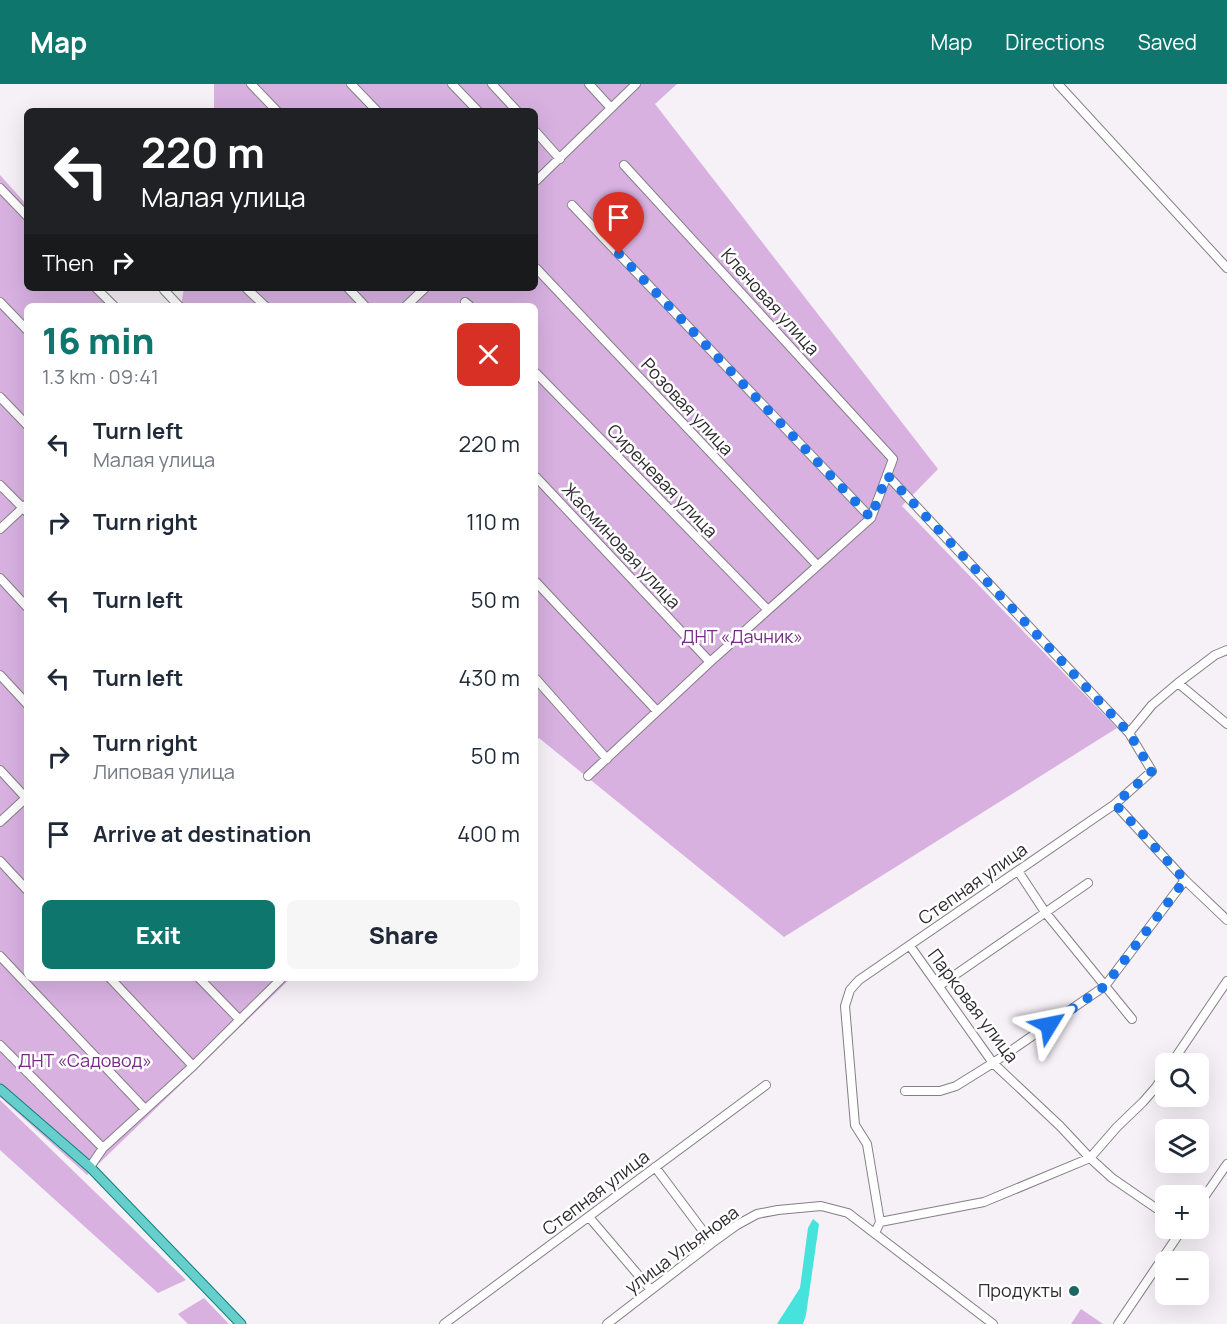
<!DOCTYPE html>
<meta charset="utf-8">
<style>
body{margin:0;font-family:Manrope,sans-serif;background:#f6f6f7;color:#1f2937;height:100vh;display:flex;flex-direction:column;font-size:22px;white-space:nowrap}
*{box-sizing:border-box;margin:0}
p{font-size:20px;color:#747a83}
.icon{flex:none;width:33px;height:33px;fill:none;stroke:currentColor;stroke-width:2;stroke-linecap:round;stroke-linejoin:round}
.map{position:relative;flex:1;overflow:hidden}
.details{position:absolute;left:24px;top:219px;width:514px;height:678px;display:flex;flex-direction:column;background:#fff;border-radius:9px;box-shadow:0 6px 24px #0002}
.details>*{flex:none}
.guide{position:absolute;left:24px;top:24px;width:514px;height:183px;border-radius:9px;box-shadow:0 6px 24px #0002;background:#202124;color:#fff;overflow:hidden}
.controls{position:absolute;left:1155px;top:969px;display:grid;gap:12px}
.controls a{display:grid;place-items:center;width:54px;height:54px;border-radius:9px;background:#fff;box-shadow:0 6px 24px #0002;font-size:30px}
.pin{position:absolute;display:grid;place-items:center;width:51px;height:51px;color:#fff;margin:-62px -26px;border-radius:50% 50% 50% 0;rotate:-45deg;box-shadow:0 0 6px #0007}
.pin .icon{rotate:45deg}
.me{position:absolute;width:66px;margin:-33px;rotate:55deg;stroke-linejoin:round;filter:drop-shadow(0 0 4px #0008)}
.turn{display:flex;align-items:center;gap:21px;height:126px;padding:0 18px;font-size:27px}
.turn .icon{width:78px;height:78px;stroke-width:2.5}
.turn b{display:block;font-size:42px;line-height:51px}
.then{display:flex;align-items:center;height:57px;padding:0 18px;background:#0003;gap:12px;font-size:22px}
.round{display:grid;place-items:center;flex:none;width:63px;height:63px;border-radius:9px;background:#f6f6f7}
.headline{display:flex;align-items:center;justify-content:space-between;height:102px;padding:0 18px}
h1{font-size:36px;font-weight:800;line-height:45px;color:#0f766e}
.action{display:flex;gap:12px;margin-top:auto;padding:12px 18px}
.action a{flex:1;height:69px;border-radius:9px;background:#0f766e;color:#fff;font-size:24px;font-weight:800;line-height:69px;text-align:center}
.action a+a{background:#f6f6f7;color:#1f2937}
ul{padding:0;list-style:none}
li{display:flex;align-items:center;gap:18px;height:78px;padding:0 18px}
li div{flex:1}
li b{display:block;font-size:22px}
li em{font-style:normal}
header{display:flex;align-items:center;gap:36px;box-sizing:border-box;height:84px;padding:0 30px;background:#0f766e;color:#fff}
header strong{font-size:28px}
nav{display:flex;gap:33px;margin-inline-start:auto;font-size:21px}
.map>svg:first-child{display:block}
.green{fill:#d8b1e1}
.water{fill:#46e2dc}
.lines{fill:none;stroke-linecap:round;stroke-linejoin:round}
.minor-casing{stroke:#847f85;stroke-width:10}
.major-casing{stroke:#10807e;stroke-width:11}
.minor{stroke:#fff;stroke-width:8}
.major{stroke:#66cecb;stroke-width:9}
.route{stroke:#1a73e8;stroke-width:10;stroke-dasharray:0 18}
.poi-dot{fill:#1a6764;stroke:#fff;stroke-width:2}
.labels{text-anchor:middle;stroke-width:5;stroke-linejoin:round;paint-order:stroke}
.street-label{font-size:18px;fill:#2d2b2e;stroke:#fff}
.park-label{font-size:18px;fill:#762b86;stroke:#fff}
.poi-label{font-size:18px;fill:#2d2b2e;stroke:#fff;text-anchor:end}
</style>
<header>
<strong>Map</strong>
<nav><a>Map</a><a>Directions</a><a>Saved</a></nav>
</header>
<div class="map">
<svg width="1227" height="1240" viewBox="0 0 1227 1240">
<rect width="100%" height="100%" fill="#f6f0f7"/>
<path class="green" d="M214,0h463l-22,20 283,365 -36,37 215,222 -333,209 -245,-199 -3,3v-435h-355l3,-18h352v-177h-322z
M0,91l27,30v83h74l16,18h-90v672h264l-204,197 -87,-78z
M0,1016l186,180 -28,13 -158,-143z
M204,1214l25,26h-41l-10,-10z
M1081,1225l22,15h-32z"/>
<path class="water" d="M813,1135l6,5 -13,91 -3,9h-26l23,-36 8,-60z"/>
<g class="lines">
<defs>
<path id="minor" d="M251,0l26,27
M351,0l26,27
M452,0l26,27
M492,0l25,27
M589,0l22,24
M1058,0l169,184
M536,48l24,27
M536,97l100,-97
M0,104l27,28
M572,121l299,313
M536,184l281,297
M96,204l18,18
M246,204l19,18
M348,204l17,18
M164,206l15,16
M0,218l27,28
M465,218l5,4
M406,222l19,-18
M536,289l232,237
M0,313l27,28
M536,393l174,185
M0,401l27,27
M0,445l27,-25
M0,494l27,29
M536,498l121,129
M0,591l27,29
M536,595l71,80
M1178,599l49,41
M1129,649l23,-28 26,-22 37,-28 12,-5
M0,686l27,29
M588,692l122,-114 161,-144 22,-59 -269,-294
M1115,720l70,76 42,40
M0,738l27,-25
M0,777l27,29
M1018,787l27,41 87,107
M910,862l83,117 67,63 30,32 22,20 54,37
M0,872l145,153
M110,894l83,88
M199,894l41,42
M939,902l149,-103
M0,961l103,103
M1171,980l56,-83
M905,1007h35l16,-5 37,-23 112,-77 80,-106
M90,1083l13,-19 90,-82 89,-88
M655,1083l57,76
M1198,1122l29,-42
M589,1133l62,73
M880,1138l104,-20 106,-44 27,-31 26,-25 13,-15 10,-15
M875,1149l5,-11 -13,-78 -12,-19 -10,-119 5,-16 9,-10 256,-176 37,-33 -23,-38 -242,-258
M444,1240l322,-239
M607,1240l105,-81 25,-18 20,-11 21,-4 43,-4 27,7 145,111
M1118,1240l65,-96"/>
<path id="major" d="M0,1005l90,78 151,157"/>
</defs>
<use href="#minor" class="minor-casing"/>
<use href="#major" class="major-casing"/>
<use href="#minor" class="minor"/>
<use href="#major" class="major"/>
</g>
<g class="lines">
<path class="route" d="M619,170l252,264 16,-43 242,258 23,38 -37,33 70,76 -80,106 -56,39"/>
</g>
<circle class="poi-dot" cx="1074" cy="1207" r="6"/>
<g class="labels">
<g class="street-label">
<text transform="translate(770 218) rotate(48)" y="6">Кленовая улица</text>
<text transform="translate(687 323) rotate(47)" y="6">Розовая улица</text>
<text transform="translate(662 397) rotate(46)" y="6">Сиреневая улица</text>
<text transform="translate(621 462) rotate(47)" y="6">Жасминовая улица</text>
<text transform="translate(973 800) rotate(-35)" y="6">Степная улица</text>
<text transform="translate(973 922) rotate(53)" y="6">Парковая улица</text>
<text transform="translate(596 1109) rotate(-37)" y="6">Степная улица</text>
<text transform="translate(682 1166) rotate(-36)" y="6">улица Ульянова</text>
</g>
<g class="park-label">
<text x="742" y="559">ДНТ «Дачник»</text>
<text x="85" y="983">ДНТ «Садовод»</text>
</g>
<g class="poi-label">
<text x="1062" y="1213">Продукты</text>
</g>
</g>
</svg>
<div class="controls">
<a><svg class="icon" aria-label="search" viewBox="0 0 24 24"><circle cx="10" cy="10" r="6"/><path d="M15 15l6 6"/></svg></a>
<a><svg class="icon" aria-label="layers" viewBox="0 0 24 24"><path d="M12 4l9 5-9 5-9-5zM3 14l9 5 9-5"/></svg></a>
<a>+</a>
<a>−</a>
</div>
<div class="pin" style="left:619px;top:170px;background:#d93025"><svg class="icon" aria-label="arrive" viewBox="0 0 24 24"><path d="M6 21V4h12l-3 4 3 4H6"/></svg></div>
<svg class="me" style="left:1049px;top:941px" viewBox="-20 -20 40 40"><path d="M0-17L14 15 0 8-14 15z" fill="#1a73e8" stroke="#fff" stroke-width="4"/></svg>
<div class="guide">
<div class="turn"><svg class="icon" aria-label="left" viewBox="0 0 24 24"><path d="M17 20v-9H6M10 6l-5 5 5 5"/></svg><div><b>220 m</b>Малая улица</div></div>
<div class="then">Then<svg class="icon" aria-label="right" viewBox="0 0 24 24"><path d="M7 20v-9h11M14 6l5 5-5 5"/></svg></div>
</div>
<section class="details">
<div class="headline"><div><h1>16 min</h1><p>1.3 km · 09:41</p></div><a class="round" style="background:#d93025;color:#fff"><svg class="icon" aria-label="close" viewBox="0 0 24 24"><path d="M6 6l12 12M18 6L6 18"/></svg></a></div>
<ul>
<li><svg class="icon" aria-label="left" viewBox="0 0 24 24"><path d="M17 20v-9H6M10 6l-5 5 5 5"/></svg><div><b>Turn left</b><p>Малая улица</p></div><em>220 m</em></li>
<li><svg class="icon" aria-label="right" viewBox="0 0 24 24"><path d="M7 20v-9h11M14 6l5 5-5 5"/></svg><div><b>Turn right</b></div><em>110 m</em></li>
<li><svg class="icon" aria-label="left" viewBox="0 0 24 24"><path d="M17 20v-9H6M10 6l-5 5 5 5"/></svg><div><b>Turn left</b></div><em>50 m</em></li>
<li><svg class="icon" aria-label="left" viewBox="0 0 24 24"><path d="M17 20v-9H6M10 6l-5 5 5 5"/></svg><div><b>Turn left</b></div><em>430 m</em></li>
<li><svg class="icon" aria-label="right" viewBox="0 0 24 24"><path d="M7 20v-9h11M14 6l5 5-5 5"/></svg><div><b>Turn right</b><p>Липовая улица</p></div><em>50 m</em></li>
<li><svg class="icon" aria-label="arrive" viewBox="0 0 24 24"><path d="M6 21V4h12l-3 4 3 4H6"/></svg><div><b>Arrive at destination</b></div><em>400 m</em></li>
</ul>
<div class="action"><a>Exit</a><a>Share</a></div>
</section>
</div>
